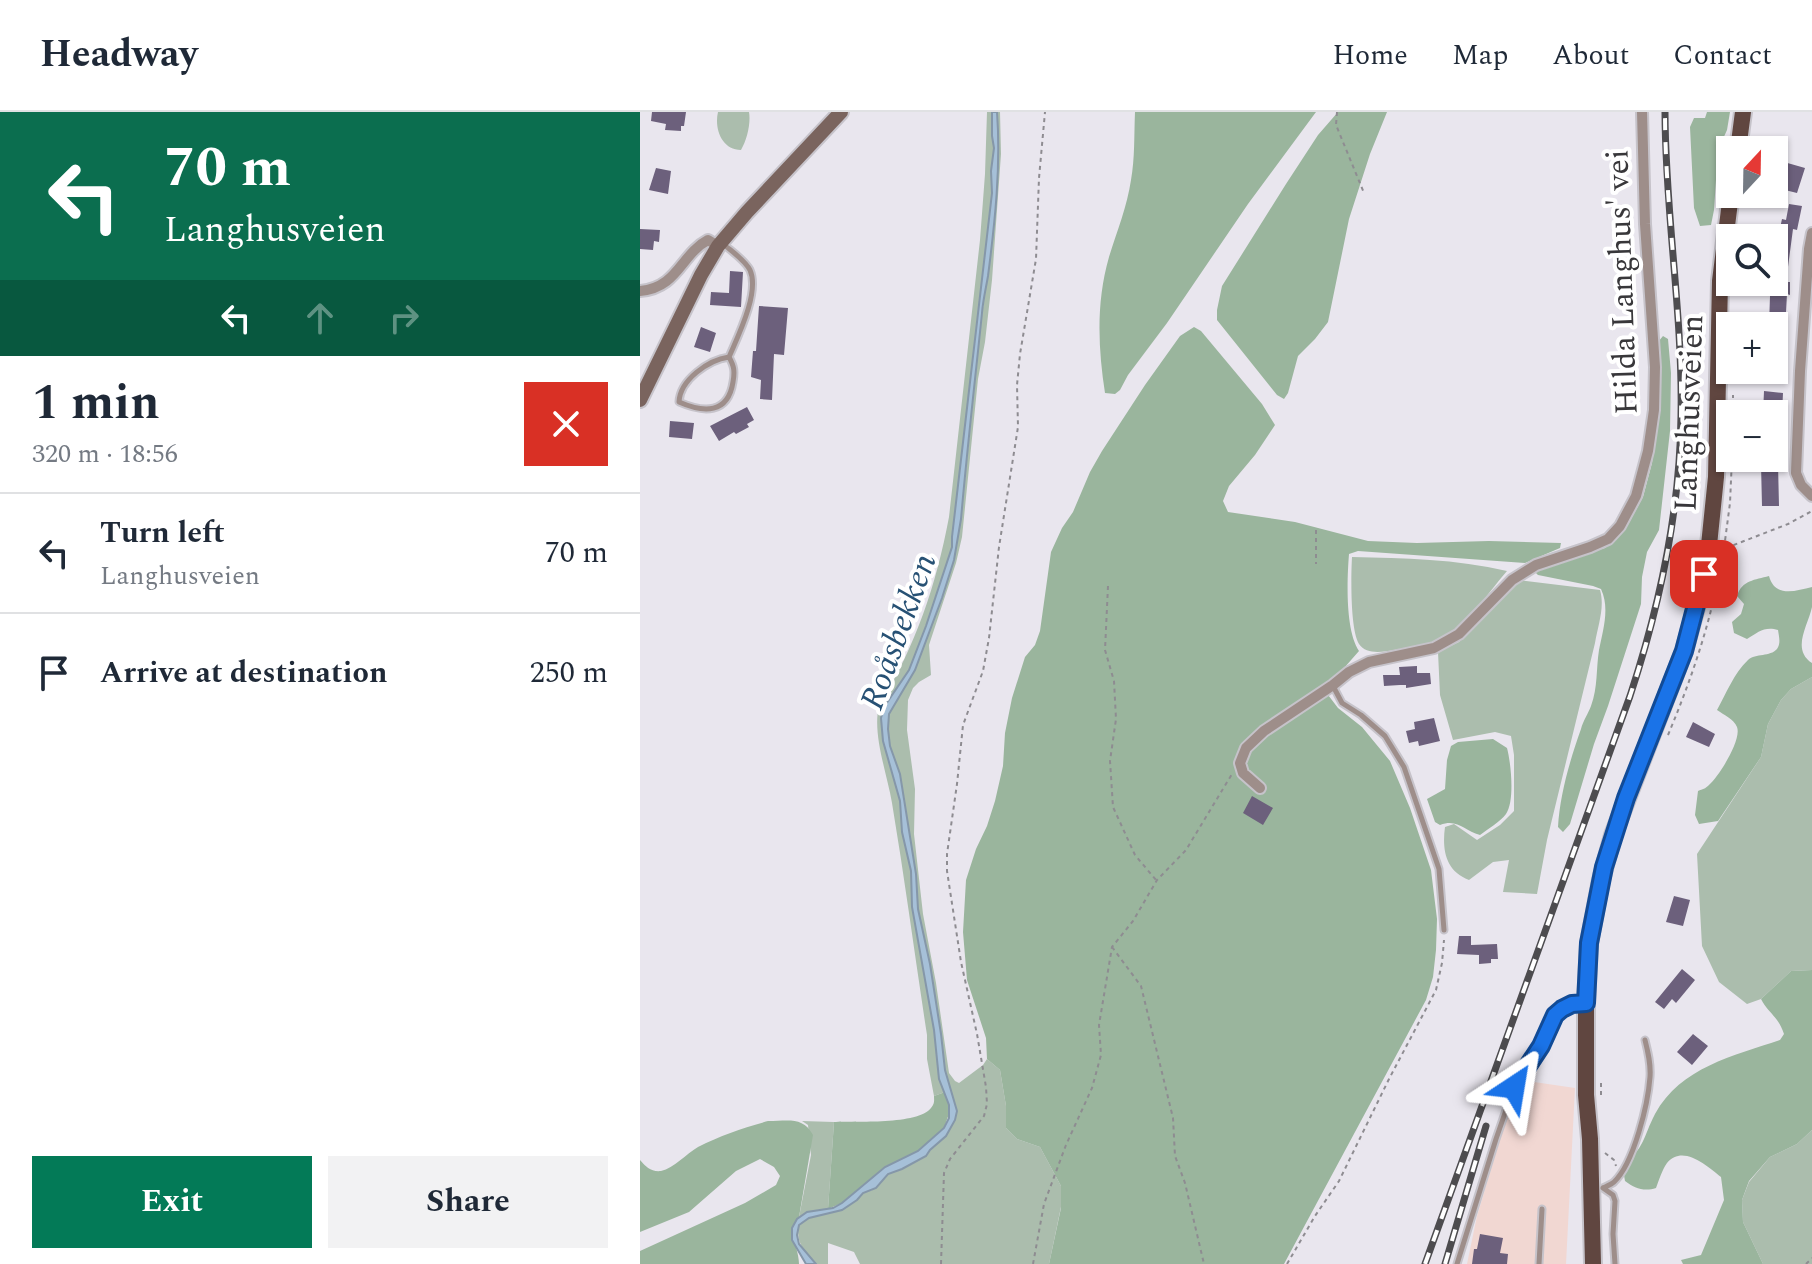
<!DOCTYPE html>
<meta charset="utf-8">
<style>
body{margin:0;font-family:Spectral,serif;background:#f2f2f3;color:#1f2937;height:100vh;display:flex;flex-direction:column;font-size:30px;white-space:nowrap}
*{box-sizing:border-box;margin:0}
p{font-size:26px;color:#747a83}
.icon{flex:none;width:44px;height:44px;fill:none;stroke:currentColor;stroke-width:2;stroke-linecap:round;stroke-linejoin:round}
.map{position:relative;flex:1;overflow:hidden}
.details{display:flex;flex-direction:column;background:#fff;width:640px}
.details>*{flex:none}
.banner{background:#0b6e4f;color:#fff;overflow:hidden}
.needle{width:52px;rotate:22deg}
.fabs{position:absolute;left:1076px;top:24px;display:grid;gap:16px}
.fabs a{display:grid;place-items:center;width:72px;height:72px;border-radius:0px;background:#fff;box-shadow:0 2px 6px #0004;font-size:40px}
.pin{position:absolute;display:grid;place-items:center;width:68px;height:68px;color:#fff;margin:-34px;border-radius:16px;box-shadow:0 4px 12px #0006}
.me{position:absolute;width:88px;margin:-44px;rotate:33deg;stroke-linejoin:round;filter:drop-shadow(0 0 6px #0008)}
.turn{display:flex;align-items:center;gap:28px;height:168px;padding:0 32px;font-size:36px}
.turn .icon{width:104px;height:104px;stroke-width:2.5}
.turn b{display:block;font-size:56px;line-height:68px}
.lanes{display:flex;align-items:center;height:76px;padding:0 32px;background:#0003;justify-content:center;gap:40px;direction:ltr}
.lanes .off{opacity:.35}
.round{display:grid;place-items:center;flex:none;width:84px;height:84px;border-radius:0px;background:#f2f2f3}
.head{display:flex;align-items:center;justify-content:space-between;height:136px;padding:0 32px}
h1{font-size:48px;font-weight:700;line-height:60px}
.cta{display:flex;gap:16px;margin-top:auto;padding:16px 32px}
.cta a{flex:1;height:92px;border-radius:0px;background:#037a57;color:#fff;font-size:32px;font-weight:700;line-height:92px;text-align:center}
.cta a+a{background:#f2f2f3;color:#1f2937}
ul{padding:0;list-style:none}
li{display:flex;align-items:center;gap:24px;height:120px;padding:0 32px;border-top:2px solid #e0e1e3}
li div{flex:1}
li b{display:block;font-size:30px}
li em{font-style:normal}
header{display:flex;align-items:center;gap:48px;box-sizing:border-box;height:112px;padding:0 40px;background:#fff;border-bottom:2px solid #e0e1e3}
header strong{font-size:38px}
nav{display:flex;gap:44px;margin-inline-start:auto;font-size:28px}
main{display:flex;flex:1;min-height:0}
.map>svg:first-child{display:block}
.commercial{fill:#f1d7d2}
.green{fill:#abbdad}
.forest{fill:#9ab59d}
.water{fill:#a6c0d8;stroke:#8597a9;stroke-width:2}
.building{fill:#6c607c}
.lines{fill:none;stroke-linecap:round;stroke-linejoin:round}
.lane-casing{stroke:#c6c3ca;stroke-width:9}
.street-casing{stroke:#c6c3ca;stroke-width:14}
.secondary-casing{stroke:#c6c3ca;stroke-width:18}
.primary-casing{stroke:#c6c3ca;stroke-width:20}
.path{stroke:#8e8c91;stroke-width:2;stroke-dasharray:4 4;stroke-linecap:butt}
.lane{stroke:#9e8e8a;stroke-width:5}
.street{stroke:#9e8e8a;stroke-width:10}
.secondary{stroke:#7a645e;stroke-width:14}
.primary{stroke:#604640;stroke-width:16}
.rail-casing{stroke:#4d4c4f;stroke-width:7}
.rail{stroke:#fff;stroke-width:4;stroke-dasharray:12;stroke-linecap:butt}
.route-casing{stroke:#114b97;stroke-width:20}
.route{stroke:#1a73e8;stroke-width:14}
.labels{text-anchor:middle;stroke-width:8;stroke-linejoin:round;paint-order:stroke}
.street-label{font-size:32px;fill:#38373a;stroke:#fff}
.water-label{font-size:34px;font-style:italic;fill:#275174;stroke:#fff}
</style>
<header>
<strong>Headway</strong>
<nav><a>Home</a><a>Map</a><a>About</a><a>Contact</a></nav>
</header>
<main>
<section class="details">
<div class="banner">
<div class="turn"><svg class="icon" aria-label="left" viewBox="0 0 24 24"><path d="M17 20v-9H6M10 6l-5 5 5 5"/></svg><div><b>70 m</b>Langhusveien</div></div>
<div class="lanes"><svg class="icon" aria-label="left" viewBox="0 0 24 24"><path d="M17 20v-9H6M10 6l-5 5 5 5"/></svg><svg class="icon off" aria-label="ahead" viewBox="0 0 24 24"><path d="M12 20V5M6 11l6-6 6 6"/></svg><svg class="icon off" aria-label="right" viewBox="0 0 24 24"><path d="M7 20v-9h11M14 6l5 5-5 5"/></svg></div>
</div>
<div class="head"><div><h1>1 min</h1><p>320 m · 18:56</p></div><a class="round" style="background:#d93025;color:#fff"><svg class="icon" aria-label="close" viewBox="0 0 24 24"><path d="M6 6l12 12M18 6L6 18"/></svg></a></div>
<ul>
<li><svg class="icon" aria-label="left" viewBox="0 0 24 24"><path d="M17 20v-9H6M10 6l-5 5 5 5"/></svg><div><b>Turn left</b><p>Langhusveien</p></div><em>70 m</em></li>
<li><svg class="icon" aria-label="arrive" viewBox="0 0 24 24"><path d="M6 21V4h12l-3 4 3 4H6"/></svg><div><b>Arrive at destination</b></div><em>250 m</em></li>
</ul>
<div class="cta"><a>Exit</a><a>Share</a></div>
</section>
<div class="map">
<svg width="1172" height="1152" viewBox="0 0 1172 1152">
<rect width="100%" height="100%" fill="#e9e6ee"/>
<path class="commercial" d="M881,968l54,8 -9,176h-99l10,-48 28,-93z"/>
<path class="green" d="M78,0h31c2,11 -2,28 -8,38 -19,0 -27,-21 -23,-38z
M347,0h5c2,27 1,54 0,81l-40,344v10l-26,79 -17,44 -25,37 -3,11 2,23 17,60 2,31 9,39 1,36 22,123 5,49 6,13 -11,4 -7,-37v-24c-12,-77 -22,-155 -35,-232 -5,-30 -20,-69 -13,-97 37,-61 57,-120 70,-189l31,-277 5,-66z
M357,0h3l1,42 -9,126 -7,62 -7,37 -16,158 -6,26 -27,82 2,30 -12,7 -6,6 -5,12 -1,30 8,59 -1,45 9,80 13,69 13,90 6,8 4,2 24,-18 4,-6 13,11 6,36v22l11,11 23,8 21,39v21l-12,57h-189l-6,-12 -26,-9v21h-12c-11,-13 -21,-21 -17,-39l10,-7 33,-8 15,-10 5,-7 10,-3 16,-16 14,-5 26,-15 2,-4 16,-14 9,-16 2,-10 -12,-40 -4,-36 -11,-70 -12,-55 -2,-35 -16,-100 -10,-28 -2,-17 1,-15 26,-44 27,-72 12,-38 7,-41 19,-187 13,-104 6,-75z
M712,445c52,1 104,2 155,14 -20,23 -46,64 -76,72 -12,4 -25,5 -37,7 -11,2 -28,5 -35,-6 -9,-15 -8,-69 -7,-87z
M878,468l82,10c5,17 -2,35 -5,53l-48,197 -10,54 -34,-2 6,-32 -16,2 -24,18c-24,-9 -27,-31 -24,-53l9,-3 23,16 23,-15 14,-14v-56l-3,-19 -16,-4 -42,8 -13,-45 -2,-43 21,-10 21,-25z
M1172,565v293l-21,1 -30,28 -14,5 -28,-22 -17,-36 -5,-92 64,-97 7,-33 13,-24 10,-11z
M162,1009l32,1 -6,87 -21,3 -8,5 12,-62 -3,-30z
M1172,1018v134h-49l-20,-42 -1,-22 7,-18 21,-25 27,-13z"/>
<path class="forest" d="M495,0h181l-68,92 -81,119 -39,52 -8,15 -5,4 -10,-1c-7,-45 -9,-91 4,-136 8,-26 18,-50 22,-77 4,-22 3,-45 4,-68z
M698,0h49l-17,42 -21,65 -21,103 -13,17 -17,17 -10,37 -4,6 -7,-4 -60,-75v-10l5,-24 64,-102 32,-49z
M1067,0h23l-3,18 -9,20 -4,60 -3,15 -11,1 -6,-18 -4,-81 4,-9h11z
M554,215l7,4 61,73 13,21 -20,30 -26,31 -6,15 5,11 67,10 73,19 49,2 72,-2 72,2 -1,5 -35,15 -167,-12 -9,3c-2,25 -4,76 10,97l-22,25 -15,11 16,21 24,19 28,34 20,47 21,62 6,49 -1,31 -3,27 -7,23 -142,264h-235l12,-56v-22l-21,-39 -23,-8 -11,-11v-22l-6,-36 -13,-11 -1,-21 -19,-58 -4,-48 3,-52 10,-31 11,-23 8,-25 8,-35 2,-33 7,-35 13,-41 10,-12 5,-14 11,-79 11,-24 11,-16 17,-40 12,-21 43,-66 35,-49z
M1023,224l5,3 3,34 -1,58 -11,99 -12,22 -5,25 -1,27 -33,102 -14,38 -24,80 -7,8 -5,-5c2,-33 12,-67 23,-98 2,-8 7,-15 10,-23 7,-19 5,-37 8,-56 4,-20 11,-42 2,-61l-8,-3 -55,-11 -5,-5 72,-22 20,-18 18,-33 9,-34 4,-28 2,-48 -2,-37 2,-8z
M1129,464c6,22 26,15 43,11 0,6 0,14 0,20 -4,19 -21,42 0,56v14l-21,12 -10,11 -13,24 -7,33 -43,64 -19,3 -4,-9 3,-24c5,-2 7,-2 11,-6 10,-9 33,-45 28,-58 -3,-8 -13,-12 -20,-17 9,-16 17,-37 31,-50 8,-7 22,-3 29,-11 4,-6 2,-12 1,-19 -13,-4 -20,2 -31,9l-13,-6 -2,-11 9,-8 3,-10 -7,-8c5,-16 18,-16 32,-20z
M853,627l14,9c4,15 8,53 -1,66 -6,8 -18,15 -26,21 -16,-4 -22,-17 -40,-10l-5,-3 -8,-23 18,-10 2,-29 4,-14 7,-4z
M1172,858v160l-15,14 -27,13 -21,24 -7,19 1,22 20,42h-80l-2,-4 20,-5 23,-55 -3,-23c-14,-11 -38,-33 -54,-14 -5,7 -8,17 -11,25 -12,4 -22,0 -31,-7l-3,-17c23,-15 21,-27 33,-50 26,-47 78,-58 125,-74l4,-6c-6,-18 -15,-20 -23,-35l30,-28z
M305,980l5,19 -6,17 -26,24 -33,15 -43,36 -14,6 6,-87c21,-1 84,3 97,-14 4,-5 3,-7 3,-12z
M128,1009c20,0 35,-5 45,14l-14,82c-12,15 0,31 0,47h-159v-13l105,-48 31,-18 4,-9 -6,-9 -14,-8 -24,12 -47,41 -49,20v-72c6,7 11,12 21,11 13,-3 25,-17 37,-24 23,-12 45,-19 70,-26z"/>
<path class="water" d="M352,0h5c4,54 -2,110 -9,164 -2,12 -5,24 -6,37 -7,68 -15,137 -21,206l-7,41 -12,38 -27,72 -26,44 -1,15 2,17 10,28 16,100 2,35 12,55 11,70 4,36 12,41 -2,9 -9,16 -16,14 -4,6 -24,13 -14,5 -12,14 -13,5 -6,7 -15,10 -33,8 -10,7 -2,10 2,9 17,20h-10l-14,-24v-12l5,-9 10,-7 26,-4 9,-5 43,-36 33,-16 26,-23 5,-10v-13l-10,-26 -5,-49 -22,-123 -1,-36 -9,-39 -2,-31 -17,-60 -2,-23 3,-11 25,-37 17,-44 26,-79v-10l40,-344 -1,-22 3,-23 -2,-12z"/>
<path class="building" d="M12,0h34l-2,14h-3v5l-16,-1 1,-6 -15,-3z
M1144,50l21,6 -8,25 -20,-5z
M16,56l15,3 -3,23 -19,-4z
M1149,92l13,2 -5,24 -4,-1 -7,53h4v13l-3,-1 -2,37h-11v-5h-5l1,-30h6l1,-28 -3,-1v-26l3,1 5,-23 4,1z
M0,117l20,1 -1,12 -5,-1 -1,9 -13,-1z
M90,159l13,1 -2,35 -31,-2 1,-13 18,1z
M119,194l29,2 -4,47 -10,-1 -2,46 -12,-1 1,-19 -10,-3 2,-26h3z
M61,215l15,6 -6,19 -16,-5z
M1124,279l19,2 -1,21h-19z
M107,295l7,13 -7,4 2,3 -13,7 -2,-2 -15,9 -9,-15z
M30,309l24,2 -2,16 -23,-2z
M1121,352h17l1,42h-17z
M777,554v7h13l1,11 -25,4v-3h-6l-16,1 -1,-11h17l-1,-8z
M794,606l6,23 -21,5 -1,-5 -9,2 -3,-12 9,-2 -1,-7z
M1053,610l22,12 -6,13 -23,-10z
M612,684l21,12 -10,17 -20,-12z
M1034,784l16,4 -7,26 -17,-4z
M819,824h12v9l26,-1 1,15h-7v4l-12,1v-9l-22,-1z
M1042,857l13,11 -19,23 -4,-4 -8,10 -9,-7z
M1053,922l15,12 -16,19 -15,-13z
M840,1122l23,4 -3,15 8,1 -1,10h-35l2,-15h3z"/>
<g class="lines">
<defs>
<path id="lane" d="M82,131c9,8 22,16 28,27 10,22 -12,66 -21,87
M89,245c5,9 6,14 4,25 -5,32 -29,31 -54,20 1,-22 29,-42 50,-45z
M693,574l9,17 19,12 24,21 19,31 35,102 5,61
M963,1076c2,-1 9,-4 11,-6 20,-19 34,-78 36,-105 1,-13 -2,-25 -5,-37
M963,1076l10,7 2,6 -2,33 2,30
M817,1152l39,-125 18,-52 27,-41 14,-31 7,-6 10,-5h9
M899,1152l3,-55"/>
<path id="street" d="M1172,121l-3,16 -9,122 -4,102 5,12 11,11
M0,179c38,-3 41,-37 68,-51l10,6
M620,676l-17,-15 -3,-10 6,-15 18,-17 69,-46 16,-13 20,-10 65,-14 25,-14 53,-54 24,-15 54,-18 18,-8 12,-13 16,-30 12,-45 6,-41 1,-43 -10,-143 -3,-112"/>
<path id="secondary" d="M0,288l61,-125 17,-29 29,-34 94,-100"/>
<path id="primary" d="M1098,38l5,-38
M953,1152l-3,-125 -4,-44v-92l3,-60 12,-63 12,-45 71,-184 16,-58 8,-38 8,-78 4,-196 11,-87"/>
</defs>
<use href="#lane" class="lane-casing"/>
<use href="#street" class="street-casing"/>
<use href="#secondary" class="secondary-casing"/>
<use href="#primary" class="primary-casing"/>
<path class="path" d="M697,0l-1,13 28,68
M1095,181v-11
M1093,302v-19
M676,418v34
M1086,436l62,-24 24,-13
M1083,444l7,-53 2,-45
M468,474l-3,64 9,31 2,38 -6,42 3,46 22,48 21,25
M1028,623c18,-43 34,-87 45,-133
M472,835l29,39 32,132 2,38 10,27 19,81
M961,971v14
M965,1041l9,7 2,6
M301,1152l3,-91 6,-14 34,-43 3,-12 -1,-17 -9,-53 -16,-72 -14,-91v-17l10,-70 6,-59 20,-54 6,-33 10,-91 19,-120 -1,-42 3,-31 16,-95 3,-81 6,-66
M393,1152l11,-60 22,-59 26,-57 9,-33 -2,-30 13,-78 21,-26 24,-41 29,-30 46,-76
M647,1152l28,-48 24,-35 50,-102 47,-89 6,-27 2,-23
M1166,1152l6,-6"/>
<use href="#lane" class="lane"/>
<use href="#street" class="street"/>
<use href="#secondary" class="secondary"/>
<use href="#primary" class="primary"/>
<defs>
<path id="rail" d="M785,1152l205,-568c30,-91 50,-184 51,-280 2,-102 -16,-203 -16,-304
M805,1152l41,-138"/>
</defs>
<use href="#rail" class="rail-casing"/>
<use href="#rail" class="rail"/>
</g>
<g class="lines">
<defs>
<path id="route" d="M874,975l27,-41 14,-31 7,-6 10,-5 14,-1 3,-60 15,-76 22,-69 58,-147 20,-77"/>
</defs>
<use href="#route" class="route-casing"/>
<use href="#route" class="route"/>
</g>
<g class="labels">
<g class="street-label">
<text transform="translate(981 170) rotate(-92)" y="11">Hilda Langhus' vei</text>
<text transform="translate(1048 301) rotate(-88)" y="11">Langhusveien</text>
</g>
<g class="water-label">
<text transform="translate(257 519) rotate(-70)" y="12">Roåsbekken</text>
</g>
</g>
</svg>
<div class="fabs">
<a><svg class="needle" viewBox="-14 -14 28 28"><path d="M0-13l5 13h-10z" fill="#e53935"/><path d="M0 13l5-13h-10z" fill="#747a83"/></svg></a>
<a><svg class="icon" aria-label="search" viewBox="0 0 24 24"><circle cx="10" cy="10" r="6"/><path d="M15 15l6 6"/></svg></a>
<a>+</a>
<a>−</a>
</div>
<div class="pin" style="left:1064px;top:462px;background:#d93025"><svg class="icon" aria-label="arrive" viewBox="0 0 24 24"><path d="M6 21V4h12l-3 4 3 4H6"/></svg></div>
<svg class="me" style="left:874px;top:975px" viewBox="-20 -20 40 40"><path d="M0-17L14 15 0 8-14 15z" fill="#1a73e8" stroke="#fff" stroke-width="4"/></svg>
</div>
</main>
